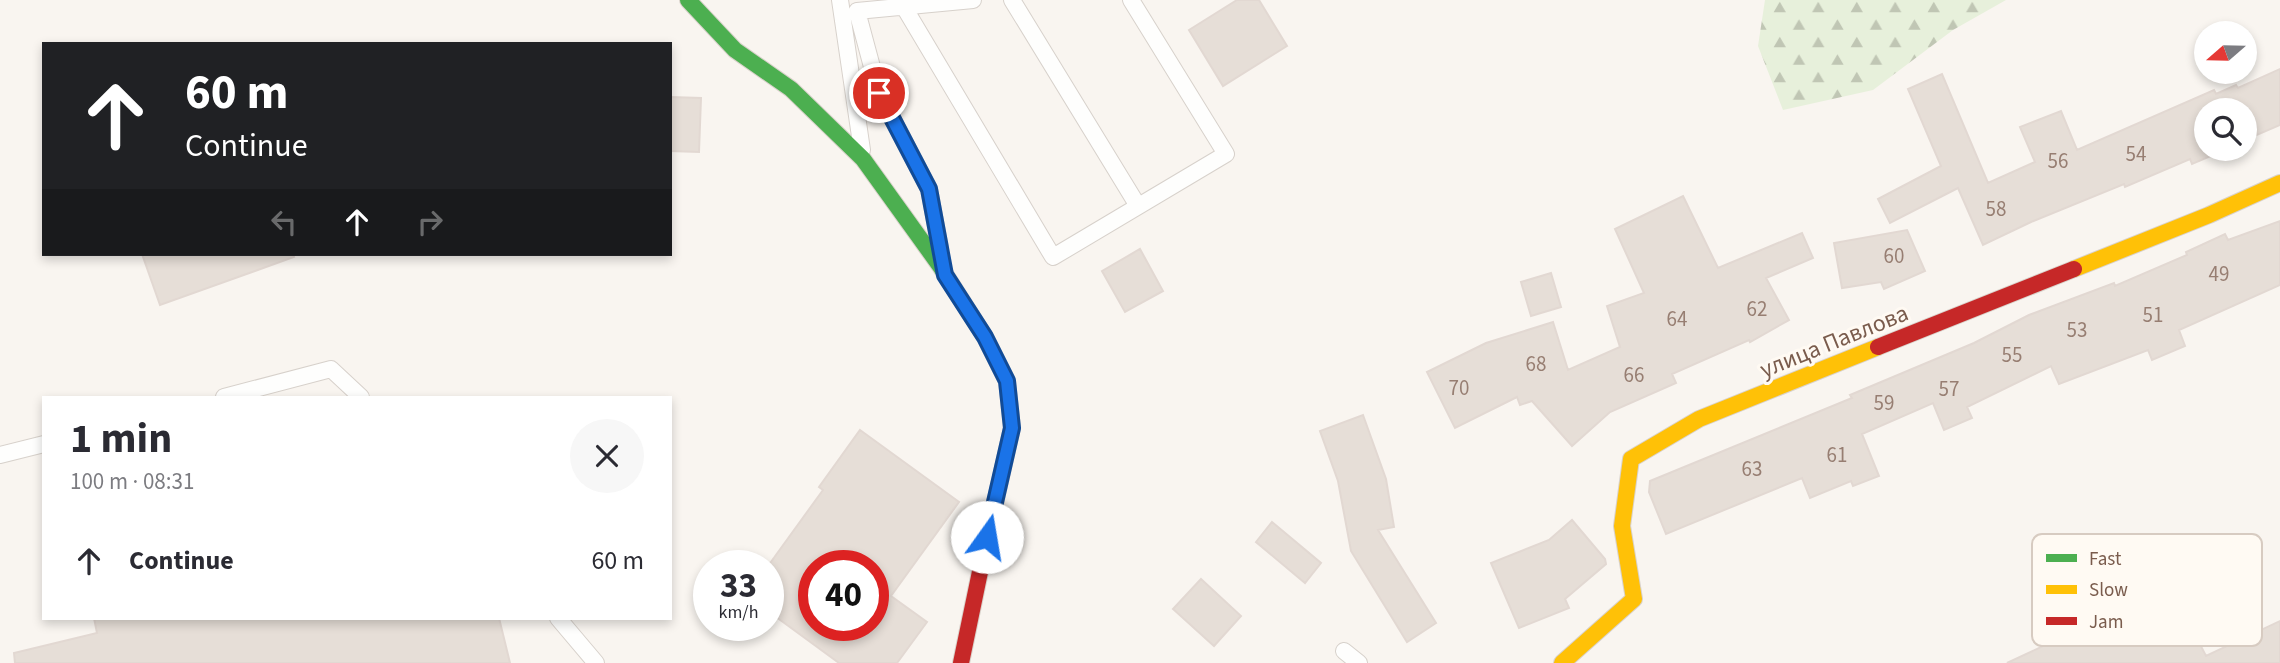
<!DOCTYPE html>
<meta charset="utf-8">
<style>
body{margin:0;font-family:"Source Sans 3",sans-serif;background:#f7f7f7;color:#2b2b33;height:100vh;display:flex;flex-direction:column;font-size:26px;white-space:nowrap}
*{box-sizing:border-box;margin:0}
p{font-size:23px;color:#7c7c81}
.icon{flex:none;width:38px;height:38px;fill:none;stroke:currentColor;stroke-width:2;stroke-linecap:round;stroke-linejoin:round}
.map{position:relative;flex:1;overflow:hidden}
.panel{position:absolute;left:42px;top:396px;width:630px;height:224px;display:flex;flex-direction:column;background:#fff;border-radius:0px;box-shadow:0 4px 10px #0003}
.panel>*{flex:none}
.hud{position:absolute;left:42px;top:42px;width:630px;height:214px;border-radius:0px;box-shadow:0 4px 10px #0003;background:#202124;color:#fff;overflow:hidden}
.needle{width:46px;rotate:250deg}
.tools{position:absolute;left:2194px;top:21px;display:grid;gap:14px}
.tools a{display:grid;place-items:center;width:63px;height:63px;border-radius:50%;background:#fff;box-shadow:0 4px 10px #0003;font-size:35px}
.speed{position:absolute;left:693px;top:550px;display:flex;gap:14px;font-size:35px;font-weight:700;text-align:center}
.speed>*{display:grid;place-content:center;width:91px;height:91px;border-radius:50%;background:#fff;box-shadow:0 4px 10px #0003;line-height:1}
.speed small{font-size:18px;font-weight:400}
.speed .limit{border:10px solid #d22;background:#fff;color:#111}
.pin{position:absolute;display:grid;place-items:center;width:60px;height:60px;color:#fff;margin:-30px;border:4px solid #fff;border-radius:50%;box-shadow:0 2px 7px #0007}
.me{position:absolute;width:77px;margin:-38px;rotate:13deg;stroke-linejoin:round;filter:drop-shadow(0 0 5px #0008)}
.turn{display:flex;align-items:center;gap:24px;height:147px;padding:0 28px;font-size:32px}
.turn .icon{width:91px;height:91px;stroke-width:2.5}
.turn b{display:block;font-size:49px;line-height:60px}
.lanes{display:flex;align-items:center;height:66px;padding:0 28px;background:#0003;justify-content:center;gap:35px;direction:ltr}
.lanes .off{opacity:.35}
.round{display:grid;place-items:center;flex:none;width:74px;height:74px;border-radius:37px;background:#f7f7f7}
.head{display:flex;align-items:center;justify-content:space-between;height:119px;padding:0 28px}
h1{font-size:42px;font-weight:700;line-height:52px}
ul{padding:0;list-style:none}
li{display:flex;align-items:center;gap:21px;height:91px;padding:0 28px}
li div{flex:1}
li b{display:block;font-size:26px}
li em{font-style:normal}
.map>svg:first-child{display:block}
.forest{fill:url(#forest-firs)}
.building{fill:#e6ded7;stroke:#e2d8d2;stroke-width:2;fill-rule:evenodd}
.lines{fill:none;stroke-linecap:round;stroke-linejoin:round}
.lane-casing{stroke:#d7d1cb;stroke-width:18}
.fast-casing{stroke:#d9d2cb;stroke-width:18}
.slow-casing{stroke:#d9d2cb;stroke-width:18}
.jam-casing{stroke:#d9d2cb;stroke-width:18}
.lane{stroke:#fefefd;stroke-width:16}
.fast{stroke:#4caf50;stroke-width:16}
.slow{stroke:#ffc107;stroke-width:16}
.jam{stroke:#c62828;stroke-width:16}
.route-casing{stroke:#114b97;stroke-width:18}
.route{stroke:#1a73e8;stroke-width:12}
.labels{text-anchor:middle;stroke-width:6;stroke-linejoin:round;paint-order:stroke}
.number-label{font-size:21px;fill:#977e72}
.street-label{font-size:24px;fill:#7a5c4d;stroke:#fffaf3}
.key{fill:#fffaf3;stroke:#d7cbc1;stroke-width:2}
.key-label{font-size:19px;fill:#7a5c4d}
</style>
<div class="map">
<svg width="2280" height="663" viewBox="0 0 2280 663">
<defs>
<pattern id="forest-firs" width="22" height="20" patternUnits="userSpaceOnUse" patternTransform="scale(1.75)"><rect width="22" height="20" fill="#e7f0db"/><path d="M5 1l3.5 6h-7zM16 11l3.5 6h-7z" fill="#c0c6b4"/></pattern>
</defs>
<rect width="100%" height="100%" fill="#f9f5f0"/>
<path class="forest" d="M1765,0h241l-53,30 -80,60 -90,20 -25,-64z"/>
<path class="building" d="M1237,0h22l28,46 -64,40 -34,-56z
M2280,69v56l-35,15v-30h-38v39h20l-35,15 -2,-5 -65,28 -1,-3 -93,38 -48,23 -25,-57 -68,35 -12,-24 63,-33 -33,-77 34,-15 46,109 47,-21 -15,-35 41,-16 16,39 137,-60 2,4 20,-9 2,3z
M670,97l31,1 -2,54 -29,-1z
M1683,196l35,72 84,-35 11,25 -47,20 23,42 -39,22 -1,-2 -77,34 4,9 -66,29 -38,34 -40,-45 -12,4 -3,-8 -62,31 -28,-56 59,-29 67,-21 15,48 52,-23 -13,-41 37,-13 -29,-64z
M2280,221v64l-101,45 6,16 -33,14 -4,-10 -89,34 -8,-18 -84,41 5,11 -28,12 -11,-27 -71,31 17,42 -26,10 -2,-5 -41,17 -8,-20 -136,56 -17,-42 1,-11 202,-83 -2,-3 124,-52 55,-28 85,-32 1,3 72,-31 -1,-3 39,-18 3,6z
M1907,230l18,41 -41,18 -3,-7 -39,6 -8,-45z
M1140,249l23,42 -38,21 -23,-41z
M142,254h151l1,3 -134,48z
M1551,273l10,34 -30,9 -10,-34z
M1363,415l23,64 8,48 -16,3 58,93 -29,19 -56,-91 -13,-70 -18,-50z
M860,430l99,72 -68,94 36,26 -30,41h-58l-71,-52v-45l55,-76 -4,-3zM814,565h59v60h-59z
M1572,520l33,39 1,5 -41,35 4,9 -50,20 -28,-65 58,-23z
M1272,522l49,41 -16,20 -49,-41z
M1201,579l40,37 -27,30 -41,-37z
M2141,600l19,40 30,-15 16,31 74,-35v42h-273z
M94,618h405l11,45h-495l-1,-10 83,-20z"/>
<g class="lines">
<defs>
<path id="lane" d="M840,0l22,150
M1012,0l126,206
M904,7l149,250 173,-103 -95,-154
M940,248l-11,-59 -50,-96 -22,-82 116,-11
M224,397l107,-28 30,28
M0,455l44,-11
M558,618l38,45
M1344,651l15,12"/>
<path id="fast" d="M688,0l47,50 56,39 72,70 77,107 45,71 22,44 5,47 -26,115"/>
<path id="slow" d="M2074,269l135,-54 71,-32
M1562,663l72,-64 -12,-73 9,-67 68,-40 179,-72"/>
<path id="jam" d="M1878,347l196,-78
M961,663l25,-120"/>
</defs>
<use href="#lane" class="lane-casing"/>
<use href="#fast" class="fast-casing"/>
<use href="#slow" class="slow-casing"/>
<use href="#jam" class="jam-casing"/>
<use href="#lane" class="lane"/>
<use href="#fast" class="fast"/>
<use href="#slow" class="slow"/>
<use href="#jam" class="jam"/>
</g>
<g class="lines">
<defs>
<path id="route" d="M879,93l50,96 16,86 40,62 22,44 5,47 -25,109"/>
</defs>
<use href="#route" class="route-casing"/>
<use href="#route" class="route"/>
</g>
<g class="labels">
<g class="number-label">
<text x="2136" y="161">54</text>
<text x="2058" y="168">56</text>
<text x="1996" y="216">58</text>
<text x="1894" y="263">60</text>
<text x="2219" y="281">49</text>
<text x="1757" y="316">62</text>
<text x="2153" y="322">51</text>
<text x="1677" y="326">64</text>
<text x="2077" y="337">53</text>
<text x="2012" y="362">55</text>
<text x="1536" y="371">68</text>
<text x="1634" y="382">66</text>
<text x="1459" y="395">70</text>
<text x="1949" y="396">57</text>
<text x="1884" y="410">59</text>
<text x="1837" y="462">61</text>
<text x="1752" y="476">63</text>
</g>
<g class="street-label">
<text transform="translate(1834 341) rotate(-22)" y="8">улица Павлова</text>
</g>
</g>
<rect x="2032" y="534" width="230" height="112" rx="10" class="key"/>
<rect x="2046" y="554" width="31" height="8" fill="#4caf50"/>
<rect x="2046" y="585" width="31" height="9" fill="#ffc107"/>
<rect x="2046" y="617" width="31" height="8" fill="#c62828"/>
<g class="key-label">
<text x="2089" y="565">Fast</text>
<text x="2089" y="596">Slow</text>
<text x="2089" y="628">Jam</text>
</g>
</svg>
<div class="tools">
<a><svg class="needle" viewBox="-14 -14 28 28"><path d="M0-13l5 13h-10z" fill="#e53935"/><path d="M0 13l5-13h-10z" fill="#7c7c81"/></svg></a>
<a><svg class="icon" aria-label="search" viewBox="0 0 24 24"><circle cx="10" cy="10" r="6"/><path d="M15 15l6 6"/></svg></a>
</div>
<div class="speed"><div>33<small>km/h</small></div><div class="limit">40</div></div>
<div class="pin" style="left:879px;top:93px;background:#d93025"><svg class="icon" aria-label="arrive" viewBox="0 0 24 24"><path d="M6 21V4h12l-3 4 3 4H6"/></svg></div>
<svg class="me" style="left:987px;top:537px" viewBox="-20 -20 40 40"><circle r="19" fill="#fff"/><path d="M0-13L10 11 0 6-10 11z" fill="#1a73e8"/></svg>
<div class="hud">
<div class="turn"><svg class="icon" aria-label="ahead" viewBox="0 0 24 24"><path d="M12 20V5M6 11l6-6 6 6"/></svg><div><b>60 m</b>Continue</div></div>
<div class="lanes"><svg class="icon off" aria-label="left" viewBox="0 0 24 24"><path d="M17 20v-9H6M10 6l-5 5 5 5"/></svg><svg class="icon" aria-label="ahead" viewBox="0 0 24 24"><path d="M12 20V5M6 11l6-6 6 6"/></svg><svg class="icon off" aria-label="right" viewBox="0 0 24 24"><path d="M7 20v-9h11M14 6l5 5-5 5"/></svg></div>
</div>
<section class="panel">
<div class="head"><div><h1>1 min</h1><p>100 m · 08:31</p></div><a class="round"><svg class="icon" aria-label="close" viewBox="0 0 24 24"><path d="M6 6l12 12M18 6L6 18"/></svg></a></div>
<ul>
<li><svg class="icon" aria-label="ahead" viewBox="0 0 24 24"><path d="M12 20V5M6 11l6-6 6 6"/></svg><div><b>Continue</b></div><em>60 m</em></li>
</ul>
</section>
</div>
